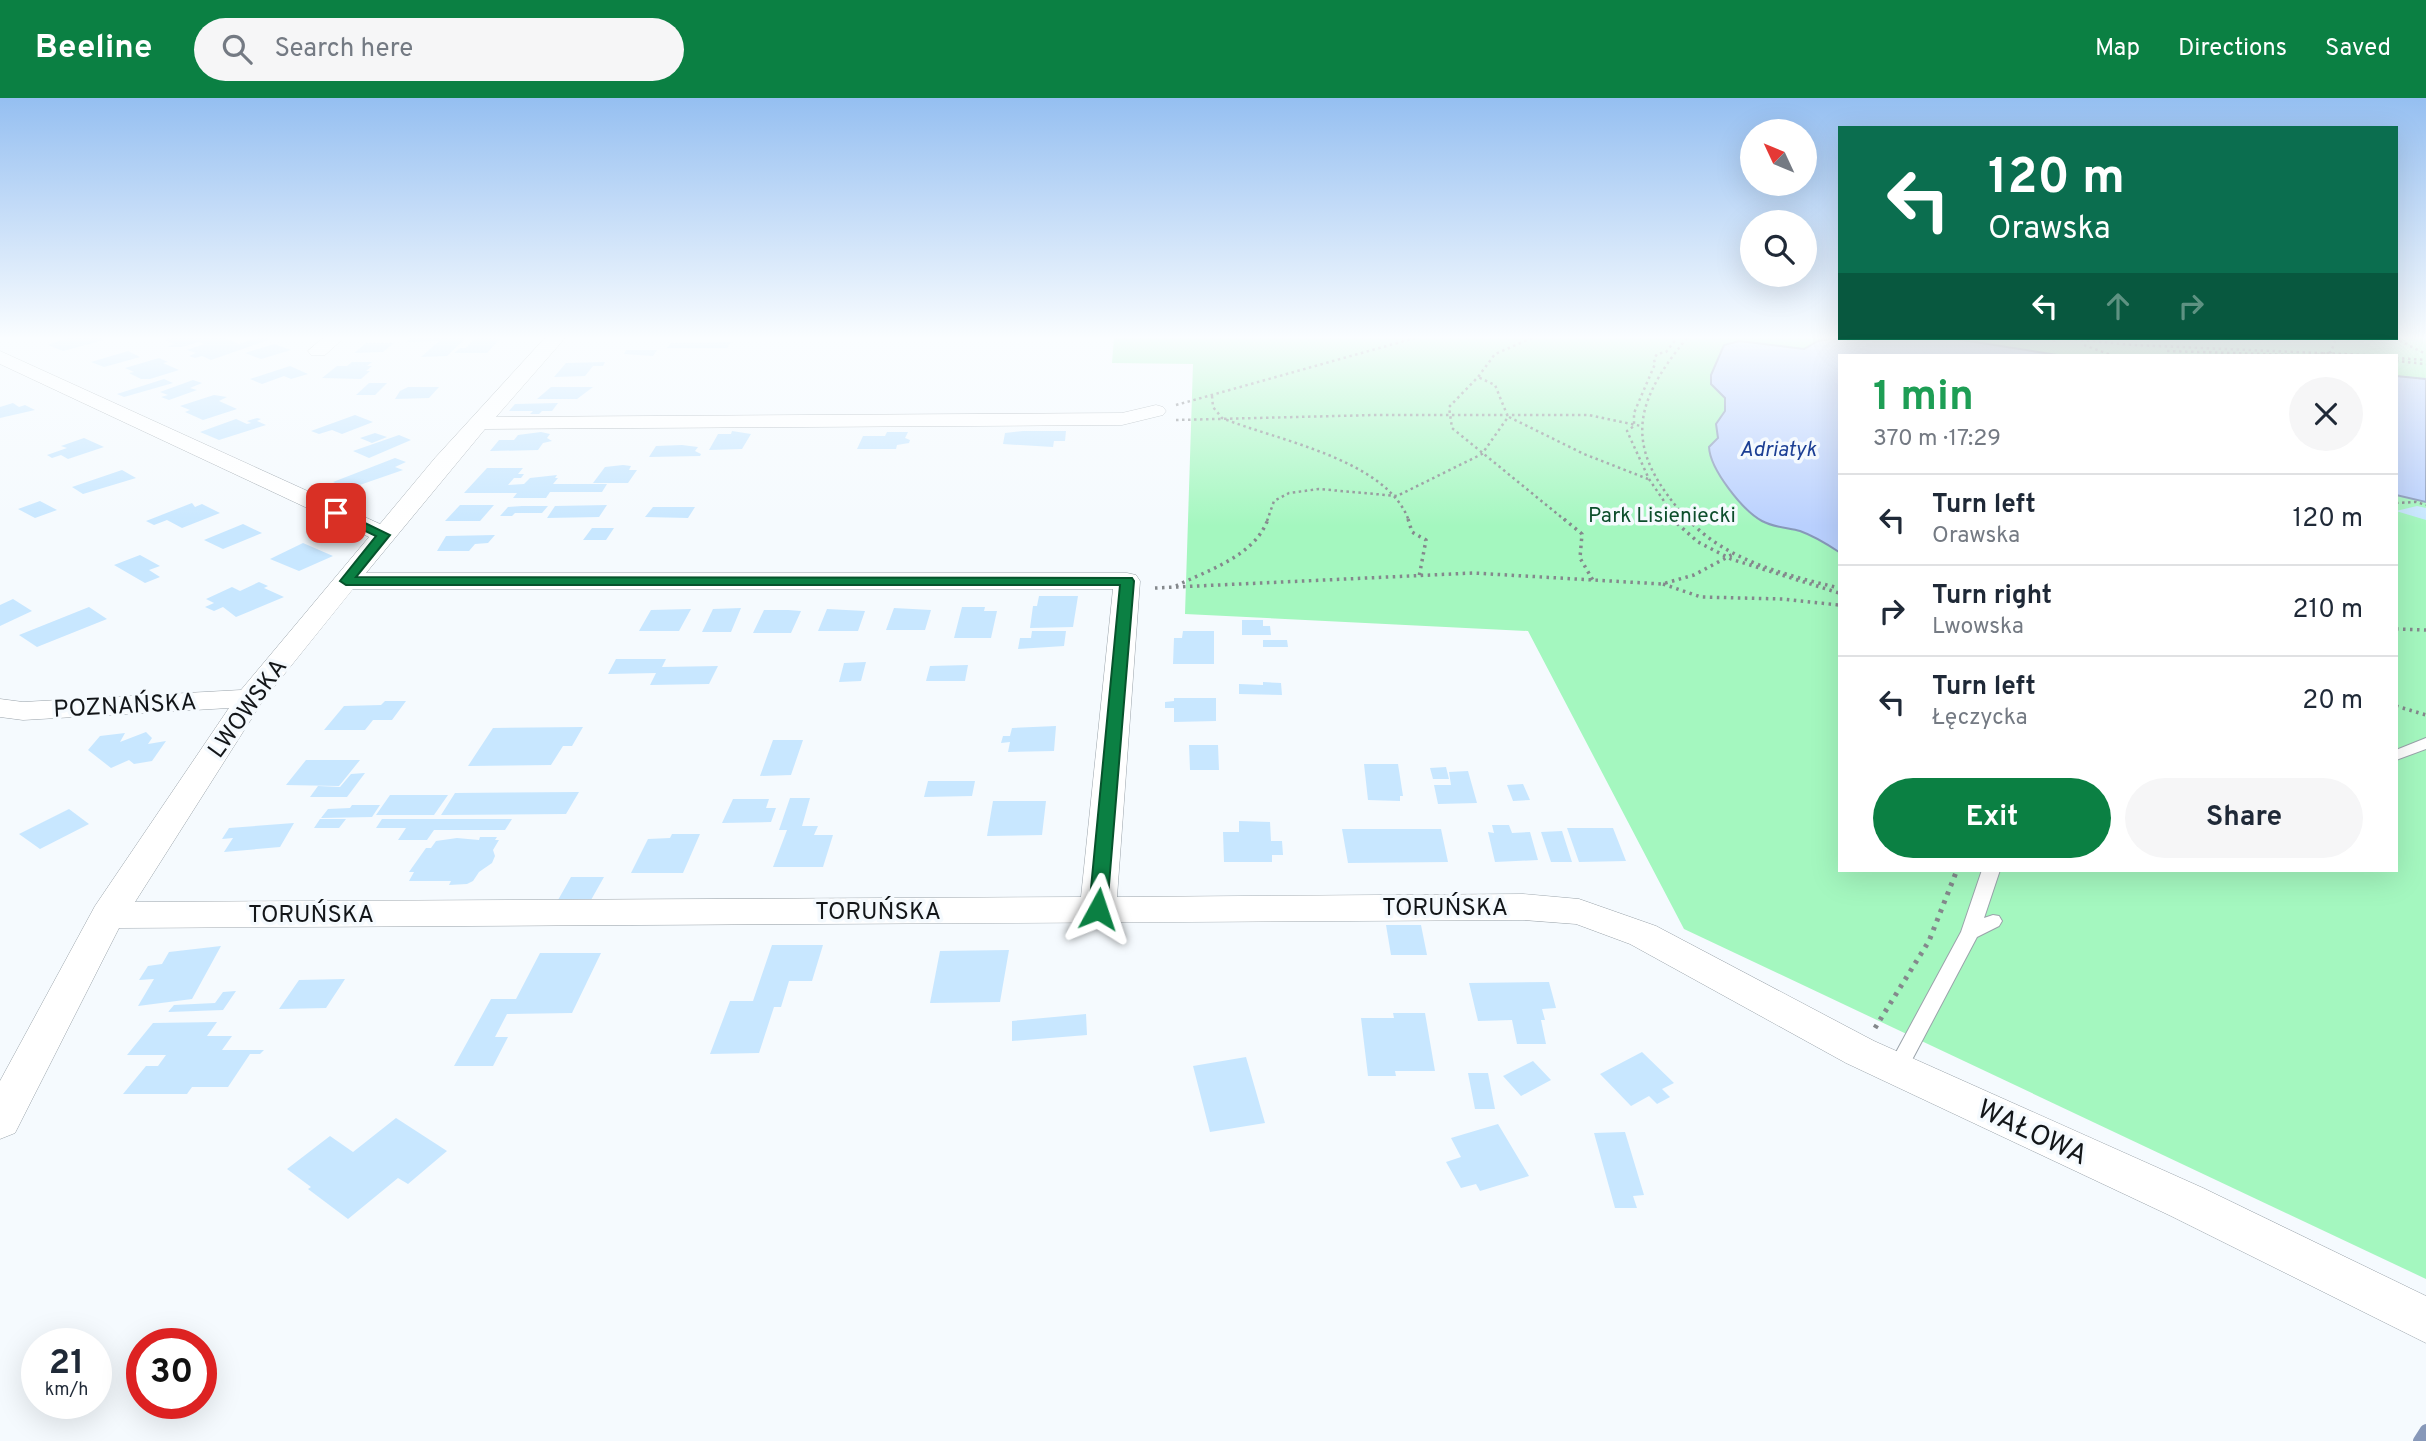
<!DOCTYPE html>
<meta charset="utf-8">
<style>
body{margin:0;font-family:Overpass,sans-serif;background:#f6f6f7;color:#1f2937;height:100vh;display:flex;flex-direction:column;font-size:26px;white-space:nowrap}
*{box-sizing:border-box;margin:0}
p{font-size:23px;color:#747a83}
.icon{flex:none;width:38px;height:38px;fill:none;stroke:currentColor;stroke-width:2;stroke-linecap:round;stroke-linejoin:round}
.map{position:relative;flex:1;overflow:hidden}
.side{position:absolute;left:1838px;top:256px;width:560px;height:518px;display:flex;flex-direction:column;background:#fff;border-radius:0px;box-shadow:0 7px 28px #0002}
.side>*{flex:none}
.banner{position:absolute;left:1838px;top:28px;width:560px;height:214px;border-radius:0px;box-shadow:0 7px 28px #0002;background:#0b6e4f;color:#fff;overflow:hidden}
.needle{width:46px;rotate:314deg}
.controls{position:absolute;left:1740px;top:21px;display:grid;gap:14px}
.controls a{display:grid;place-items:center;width:77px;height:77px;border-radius:50%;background:#fff;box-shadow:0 7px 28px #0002;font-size:35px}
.speed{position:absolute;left:21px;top:1230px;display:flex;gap:14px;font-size:35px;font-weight:700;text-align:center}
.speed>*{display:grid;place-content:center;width:91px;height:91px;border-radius:50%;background:#fff;box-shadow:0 7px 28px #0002;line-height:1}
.speed small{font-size:18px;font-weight:400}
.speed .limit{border:10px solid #d22;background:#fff;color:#111}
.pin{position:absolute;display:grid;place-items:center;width:60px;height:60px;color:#fff;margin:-30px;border-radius:14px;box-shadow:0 4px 10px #0006}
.me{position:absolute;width:77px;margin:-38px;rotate:5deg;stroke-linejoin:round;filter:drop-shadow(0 0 5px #0008)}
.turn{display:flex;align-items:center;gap:24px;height:147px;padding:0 35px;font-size:32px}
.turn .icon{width:91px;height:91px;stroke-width:2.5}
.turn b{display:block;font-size:49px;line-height:60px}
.lanes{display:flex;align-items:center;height:66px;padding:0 35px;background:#0003;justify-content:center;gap:35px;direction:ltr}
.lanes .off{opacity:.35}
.round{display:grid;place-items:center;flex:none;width:74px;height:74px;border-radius:37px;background:#f6f6f7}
.headline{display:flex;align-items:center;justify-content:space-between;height:119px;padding:0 35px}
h1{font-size:42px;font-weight:700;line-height:52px;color:#1e9e55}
.primary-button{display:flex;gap:14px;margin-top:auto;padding:14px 35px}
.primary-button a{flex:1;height:80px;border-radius:42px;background:#0b8043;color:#fff;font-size:28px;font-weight:700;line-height:80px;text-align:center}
.primary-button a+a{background:#f6f6f7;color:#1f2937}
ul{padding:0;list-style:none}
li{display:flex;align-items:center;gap:21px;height:91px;padding:0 35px;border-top:2px solid #e0e1e3}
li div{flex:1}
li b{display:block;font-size:26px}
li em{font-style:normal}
header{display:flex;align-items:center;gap:42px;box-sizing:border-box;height:98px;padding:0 35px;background:#0b8043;color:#fff}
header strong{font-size:33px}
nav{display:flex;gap:38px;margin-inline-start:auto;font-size:24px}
.search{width:490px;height:63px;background:#f6f6f7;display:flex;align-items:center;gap:18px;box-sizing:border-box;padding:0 24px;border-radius:38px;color:#747a83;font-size:26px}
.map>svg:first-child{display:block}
.green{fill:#a4f7bf;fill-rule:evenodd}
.water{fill:#b9d0fe;stroke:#8798b9;stroke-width:2}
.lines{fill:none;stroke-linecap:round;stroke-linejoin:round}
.stream{stroke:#8798b9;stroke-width:12}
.building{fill:#c8e7ff}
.lane-casing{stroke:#9aa3aa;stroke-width:2}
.street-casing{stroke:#9aa3aa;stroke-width:1}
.path-far2{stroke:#84888c;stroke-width:2.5;stroke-dasharray:2.5 3.5;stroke-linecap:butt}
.path-far1{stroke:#84888c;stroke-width:3.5;stroke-dasharray:2.5 4.5;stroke-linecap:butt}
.path{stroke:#84888c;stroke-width:5;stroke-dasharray:3.5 6;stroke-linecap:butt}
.lane{fill:#fff;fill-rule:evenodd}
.street{fill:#fff;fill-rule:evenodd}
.route{fill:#0b8043;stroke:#07532c;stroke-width:2}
.labels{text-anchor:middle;stroke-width:7;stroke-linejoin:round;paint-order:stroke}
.far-water-label{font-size:21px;font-style:italic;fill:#1c3f94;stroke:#f5fafe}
.far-park-label{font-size:21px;fill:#0d4e2c;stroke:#f5fafe}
.street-label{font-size:24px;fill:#131619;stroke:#f5fafe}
.near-street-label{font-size:28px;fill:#131619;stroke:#f5fafe}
</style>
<header>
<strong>Beeline</strong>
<div class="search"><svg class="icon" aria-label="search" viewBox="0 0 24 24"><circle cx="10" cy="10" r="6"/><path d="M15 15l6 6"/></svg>Search here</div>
<nav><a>Map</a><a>Directions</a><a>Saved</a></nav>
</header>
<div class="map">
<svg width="2426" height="1343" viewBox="0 0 2426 1343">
<rect width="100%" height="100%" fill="#f5fafe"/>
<path class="green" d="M1114,240h1312v941l-742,-350 -156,-298 -343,-17 8,-250 -81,-1zM1839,257h557v515h-557z"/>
<path class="water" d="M1835,240l121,1 101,16h-218v197c-12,-8 -25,-16 -39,-21 -12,-3 -27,-4 -38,-10 -20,-11 -52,-52 -53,-74l9,-9 -2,-14 9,-13v-13l-14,-14v-9l13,-30 15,-4 65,8 14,-8z
M2396,278l30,3v123l-30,-7z"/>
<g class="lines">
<path class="stream" d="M2419,1343l7,-11"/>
</g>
<path class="building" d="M67,240h33l4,2 -41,11 -15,-6z
M170,240h56l13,6 17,-6 15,1 -60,21 -9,-4 -7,2 -6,-2 7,-3 -9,-3 17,-6 -5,-2 -17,5h-15l7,-3 -9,-4z
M410,240h56l-19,18 -26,1 18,-16 -32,1z
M474,241l8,-1 18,1 -13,14h-33l6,-5h6z
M731,244l-4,6h-60l4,-5z
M366,245h28l-11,9 -29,1z
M274,246l17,6 -30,9 -16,-6z
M626,252h31l-4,6 -29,-2z
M128,253l12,6 -36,10 -13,-5z
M159,260l9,4 -5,1 16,7 -29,9h-9l-12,-6 5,-1 -9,-4z
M352,264h20l-5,4h5l-6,5h4l-9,8 -39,-1 15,-12h10z
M605,264l-2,4h-10l-8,10 -31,1 12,-14z
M290,268l18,8 -17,5 -7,-3 -22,8 -12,-5z
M164,281l9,4 -49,14 -7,-3z
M193,282l9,3 -12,5 7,2 -28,10 -8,-3 7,-2 -8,-3z
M369,285h18l-12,12h-19z
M408,289h31l-10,11 -34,1 5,-8z
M551,289h42l-16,12h-40z
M214,297l13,2 -8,4 18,8 -34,11 -18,-8 5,-2 -10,-4z
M13,305l6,4 6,-2 10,5 -35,8v-11z
M558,305l-6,8h-10l-3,3h-9l3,-3h-24l6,-7z
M355,317l18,7 -31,12 -10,-4 -13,4 -8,-3z
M257,320l4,1 -4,2 9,4 -47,15 -19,-8 36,-13 11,5 4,-1 -4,-2z
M732,333l19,3 -9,15 -33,1 9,-16h13z
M1023,333h43l-1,10h-11l-1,6 -50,-3 2,-11z
M541,334l9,2 -3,4 5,3 -9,2 -5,7 -48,1 9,-11h15l4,-5z
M887,334h21l-3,6 5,2 -1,3 -12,2 -1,4h-39l6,-13h22z
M375,335l12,4 -15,6 -12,-5z
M399,337l12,5 -42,18 -16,-7z
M84,340l20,9 -36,12 -7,-4 -9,3 -5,-3 20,-7 -6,-2z
M682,347l16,2 -3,4 6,3 -1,2 -51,1 7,-11z
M395,360l11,4 -11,5 8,3 -55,19 -15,-7z
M623,367l8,1 -2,4h8l-9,13h-35l12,-16z
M487,370h36l-5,6h6l-3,4h-7l-6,7 16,-1 6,-6 27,-3 -2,3h3l-5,6h54l-5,8h-52l-4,6h-33l4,-5h-53z
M122,372l14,8 -53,16 -11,-7z
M40,403l17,9 -22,8 -17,-9z
M192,405l3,4 7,-3 18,9 -38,15 -15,-8 -13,5 -8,-4z
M460,407h34l-14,16h-35z
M607,407l-8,12 -52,1 8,-12z
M522,408h26l-6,7h-27l-3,3h-12l8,-9z
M2417,408l9,2v12l-30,-9z
M653,409h42l-7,11 -43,-1z
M243,426l19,9 -39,16 -19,-9z
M592,430h22l-8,12h-23z
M495,437l-7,8 -13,1 -6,7h-32l9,-15z
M303,445l30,13 -34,15 -29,-12z
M140,457l20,11 -11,4 11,7 -15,6 -31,-18z
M259,484l9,4 -4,2 20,9 -48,20 -13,-10 -9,4 -9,-4 9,-4 -8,-4 26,-12 8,4z
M1039,498h39l-5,31 -43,1 3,-22h4z
M13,501l19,12 -32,15v-21z
M89,509l18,12 -70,28 -18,-12z
M962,509h23l-1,4h13l-6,27h-37z
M741,510l-10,24h-29l11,-23z
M894,510l37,2 -6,20h-39z
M691,511l-12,22h-40l12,-21z
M827,511l38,2 -7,20h-40z
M764,512h24l13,1 -10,22h-38z
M1242,522h21v6h7l1,9h-29z
M1032,533h34l-2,15 -46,3 2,-11h11z
M1183,533h31v33h-41l1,-26h8z
M1263,542h24l1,7h-25z
M616,561h50l-4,8 56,-1 -9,18 -59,1 6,-12 -48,1z
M866,564l-5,19 -22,1 5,-19z
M968,567l-3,16h-39l4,-15z
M1263,584l18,1 1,12 -43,-1v-10l24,1z
M1174,600h42v23l-42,1v-14h-9v-6l9,-1z
M385,603h21l-14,19h-19l-8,10h-41l20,-24 37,-1z
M1056,628l-2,25 -46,1 2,-10 -9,1 2,-7h7l2,-8z
M583,629l-11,19h-9l-12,19 -83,1 25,-38z
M146,634l6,6 -4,6 18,-3 -14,20 -18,3 -5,-4 -18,8 -23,-18 12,-14 25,-3 -5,9z
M773,642h30l-12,35 -31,1z
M1189,647h29l1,25h-29z
M306,662h54l-21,26 -53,-1z
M1364,666h34l5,32h-3v5l-32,-1z
M1446,669l3,12h-16l-3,-11z
M1468,673l9,32 -39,1 -4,-19h17l-2,-13z
M365,675l-18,24h-37l8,-11 22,1 11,-13z
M928,683h47l-3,15 -48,1z
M1523,686l7,16 -17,1 -6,-16z
M579,694l-13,22 -125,1 14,-22z
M390,697h58l-14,20h-58z
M790,700h20l-8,28h16l-4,9h19l-10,32h-50l14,-37h-8z
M733,701h36l-3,9h10l-5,14 -49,1z
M993,703h53l-4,34 -55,1z
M352,707h28l-8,12 -51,1 7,-9 22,-1z
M69,711l20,15 -49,25 -21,-15z
M320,721h26l-7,9h-25z
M382,721h130l-7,11h-71l-7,10h-29l8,-12h-30z
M1239,723l31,1 1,19h11l1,14h-11v7h-48l-1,-30h16z
M294,725l-14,24 -56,5 9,-14 -11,1 7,-11z
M1492,727h17l3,8 18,-1 8,28 -43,2 -7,-30 6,1z
M1567,730h46l13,33 -47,1z
M1342,731h99l7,33 -100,1z
M1562,733l10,31h-21l-10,-30z
M672,736h28l-17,39h-52l17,-34 22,-1z
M480,739h17l-2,3h4l-6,10 2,6 -3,7 -13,9 -6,9 -6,3 -18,1 2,-4h-42l5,-9h-5l17,-24h5l5,-7 21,-3 22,2z
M571,779h33l-13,23h-33z
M1386,827h35l6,30h-36z
M772,847h51l-11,36h-23l-8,26h-7l-15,46 -49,1 20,-53h23z
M221,848l-29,53 -54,7 16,-27 -15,1 9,-14 14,-2 7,-12z
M1009,852l-9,52 -70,1 10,-52z
M540,855h61l-29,60 -65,1 -12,23h13l-15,29h-39l37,-67h25z
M345,881l-19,29 -47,1 20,-29z
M1549,884l7,26 -14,1 3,11h-4l5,24h-29l-5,-24 -34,1 -9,-38z
M236,893l-13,19 -55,2 6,-7 41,-2 8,-11z
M1393,915h32l10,58h-40l1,5h-28l-7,-58h33z
M1086,916l1,21 -75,6v-20z
M217,924l-10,14h25l-10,14h42l-4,4h-10l-22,33h-36l-5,7h-64l23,-28h12l8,-11h-39l26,-32z
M1642,954l32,31 -12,6 8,8 -13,7 -8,-8 -18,10 -31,-32z
M1246,959l19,66 -55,9 -17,-66z
M1533,963l18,19 -30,16 -18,-20z
M1468,975h20l7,36h-20z
M396,1020l51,33 -39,33 -10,-6 -50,41 -40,-30 3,-2 -24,-18 43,-33 23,16z
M1498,1026l31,52 -49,15 -4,-7 -15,4 -15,-26 15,-5 -10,-19z
M1625,1034l19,63 -11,1 4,12h-22l-21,-75z"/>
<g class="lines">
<defs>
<path id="lane" d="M2426,640v11l-30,11v-10z
M1982,772h18l-16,48 9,-3 6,1 3,5 -3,5 -22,11 -73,138 -7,2 -7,-2 -3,-6 74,-137z"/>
<path id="street" d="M323,240h21l-19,17h-14l-3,-4z
M545,240h20l-69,79 626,-4 34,-8 7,2 3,4 -3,4 -41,10 -637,4 -119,144h761l9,2 4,6 -23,316 406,-3 56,5 77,27 218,115 329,147 223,108v47l-255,-127 -325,-153 -216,-119 -54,-20 -53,-4 -1404,8 -104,205 -15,6v-58l95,-175 134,-198 -206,12 -23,-3v-18l23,3 218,-12 128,-153 -369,-173v-13l380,173 55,-66zM353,491h760l-32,308 -946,5 127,-200z"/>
</defs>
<use href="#lane" class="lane-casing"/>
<use href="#street" class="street-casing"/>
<path class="path-far2" d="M1532,240l-37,16 -17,23 -29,30 3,21 114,93
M1687,240c-59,71 -61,114 2,183
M2041,240l16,3
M2057,240l77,7 231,10
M2394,240l32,16
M2084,247l27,10
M2167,253l130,4
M2317,257l14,-3 5,-14
M2396,260l30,2
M2396,263l30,3
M1212,298l1,11 9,11c56,23 165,41 187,103
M1176,307l239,-67
M1509,319l75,37 64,25
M1176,322l199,-5h214l52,11
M2396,405l20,-1 10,3
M1267,423l7,-20 15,-8 30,-4 78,7 85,-42 26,-37 -13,-32 -17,-8
M1674,423l-3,-3 1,-5 -23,-34 -22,-48 7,-5v-13l21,-49 -1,-5 3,-5 9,-2 11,-14"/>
<path class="path-far1" d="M1408,421l4,13 14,8 -7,37
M1564,421l18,15 -2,24 14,24
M1672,421l26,23 33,17 108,34
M1688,421c38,42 98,56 151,69
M1663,486l38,13 82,2 56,6
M1176,488c32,-16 79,-30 92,-67
M1155,490l318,-15 189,11 32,-9 41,-22
M2396,531l30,1
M2396,608l30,9"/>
<path class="path" d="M1875,930l54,-87 28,-71"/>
<use href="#lane" class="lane"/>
<use href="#street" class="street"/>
</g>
<linearGradient id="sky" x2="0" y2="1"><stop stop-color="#95bff1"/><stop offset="0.56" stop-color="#fafdff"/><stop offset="1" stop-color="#fafdff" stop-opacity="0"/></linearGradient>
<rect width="2426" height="428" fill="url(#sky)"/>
<path class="route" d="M336,411l54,26 -34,42 776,1 2,3 -27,328 -3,5h-13l-2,-5 31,-324h-774l-6,-4 36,-45 -44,-21 -2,-2z"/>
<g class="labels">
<g class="far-water-label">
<text x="1778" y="358">Adriatyk</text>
</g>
<g class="far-park-label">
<text x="1662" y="424">Park Lisieniecki</text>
</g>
<g class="street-label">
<text transform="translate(125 607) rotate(-3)" y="8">POZNAŃSKA</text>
<text transform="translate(247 610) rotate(-54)" y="8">LWOWSKA</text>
<text x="1445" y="817">TORUŃSKA</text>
<text x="878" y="821">TORUŃSKA</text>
<text x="311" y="824">TORUŃSKA</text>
</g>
<g class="near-street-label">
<text transform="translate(2033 1033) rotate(25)" y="10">WAŁOWA</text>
</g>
</g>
</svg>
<div class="controls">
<a><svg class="needle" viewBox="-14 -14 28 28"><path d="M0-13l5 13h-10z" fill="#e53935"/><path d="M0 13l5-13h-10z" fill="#747a83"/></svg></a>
<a><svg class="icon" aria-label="search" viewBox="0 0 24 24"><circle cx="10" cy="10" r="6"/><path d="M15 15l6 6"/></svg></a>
</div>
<div class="speed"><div>21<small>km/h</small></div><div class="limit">30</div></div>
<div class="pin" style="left:336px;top:415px;background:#d93025"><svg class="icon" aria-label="arrive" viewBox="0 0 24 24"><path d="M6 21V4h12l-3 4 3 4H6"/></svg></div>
<svg class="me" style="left:1098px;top:811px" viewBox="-20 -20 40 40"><path d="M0-17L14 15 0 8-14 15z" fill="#0b8043" stroke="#fff" stroke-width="4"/></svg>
<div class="banner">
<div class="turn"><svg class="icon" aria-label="left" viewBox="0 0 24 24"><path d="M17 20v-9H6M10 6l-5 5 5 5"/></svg><div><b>120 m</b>Orawska</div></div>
<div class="lanes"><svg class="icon" aria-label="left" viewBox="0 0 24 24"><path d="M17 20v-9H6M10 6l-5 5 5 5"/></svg><svg class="icon off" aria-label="ahead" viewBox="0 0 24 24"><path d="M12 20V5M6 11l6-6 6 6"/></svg><svg class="icon off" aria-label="right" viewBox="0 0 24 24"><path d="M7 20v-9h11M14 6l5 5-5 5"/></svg></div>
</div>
<section class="side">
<div class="headline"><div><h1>1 min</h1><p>370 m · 17:29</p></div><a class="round"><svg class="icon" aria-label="close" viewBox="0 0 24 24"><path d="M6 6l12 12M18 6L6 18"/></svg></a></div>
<ul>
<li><svg class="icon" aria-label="left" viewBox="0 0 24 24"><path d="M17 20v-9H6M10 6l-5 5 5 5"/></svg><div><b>Turn left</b><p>Orawska</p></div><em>120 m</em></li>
<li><svg class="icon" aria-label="right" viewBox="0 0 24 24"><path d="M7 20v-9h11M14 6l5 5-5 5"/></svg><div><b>Turn right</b><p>Lwowska</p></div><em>210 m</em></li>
<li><svg class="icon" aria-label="left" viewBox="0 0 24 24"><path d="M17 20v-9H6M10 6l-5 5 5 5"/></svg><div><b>Turn left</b><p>Łęczycka</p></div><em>20 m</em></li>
</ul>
<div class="primary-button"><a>Exit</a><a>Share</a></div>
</section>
</div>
